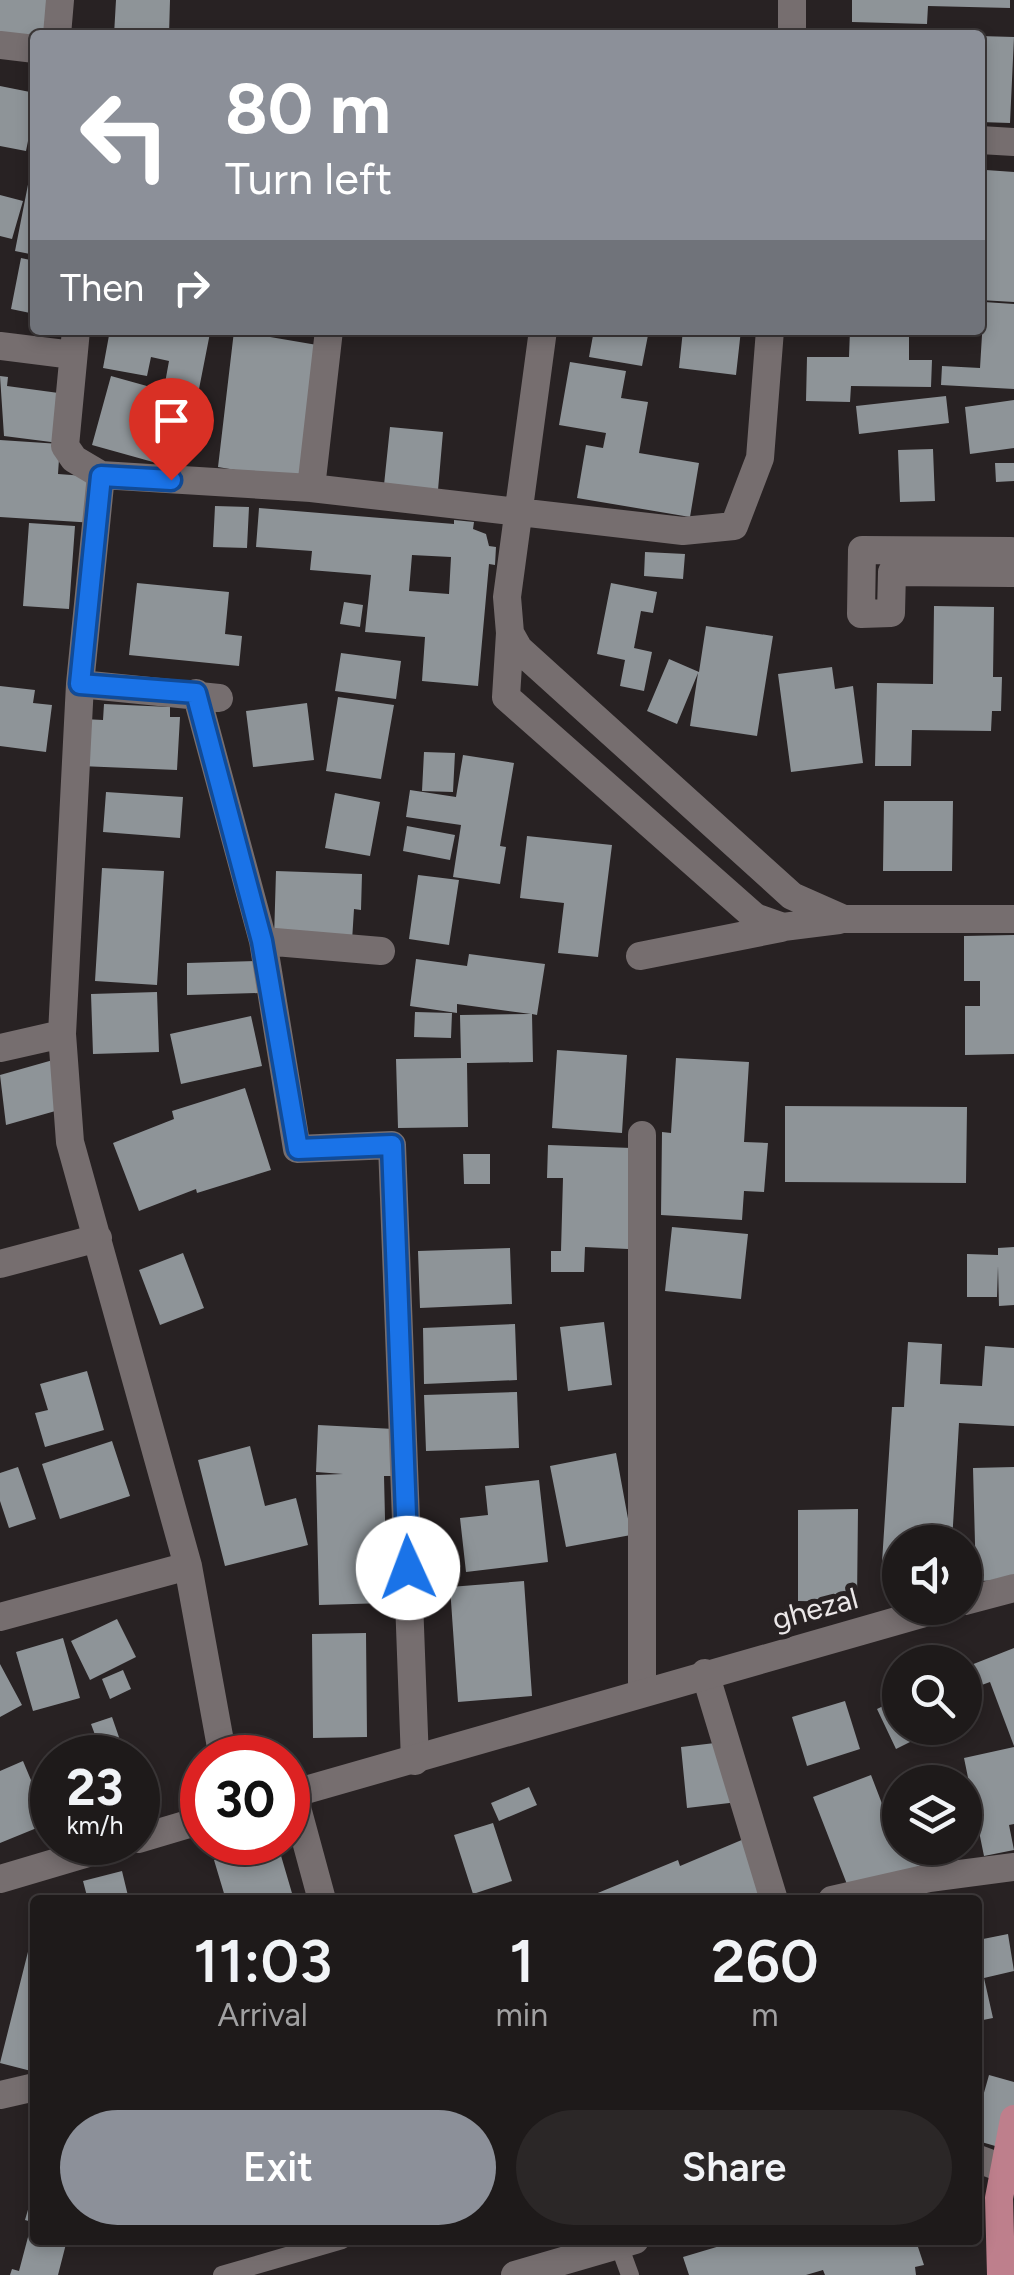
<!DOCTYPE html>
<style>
body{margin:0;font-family:Figtree,sans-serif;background:#2b2727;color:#f1f3f6;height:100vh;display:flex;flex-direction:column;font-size:38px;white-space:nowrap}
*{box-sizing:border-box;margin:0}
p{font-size:32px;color:#a1a1a2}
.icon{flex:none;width:55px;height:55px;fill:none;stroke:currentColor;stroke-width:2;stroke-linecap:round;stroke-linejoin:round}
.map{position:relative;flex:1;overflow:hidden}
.side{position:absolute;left:30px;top:1895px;width:952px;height:350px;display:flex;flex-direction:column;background:#1e1a1a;border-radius:10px;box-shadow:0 5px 15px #0003,0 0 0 2px #3c3839}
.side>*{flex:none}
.banner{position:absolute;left:30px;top:30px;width:955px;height:305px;border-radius:10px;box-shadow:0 5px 15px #0003,0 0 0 2px #3c3839;background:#8c9099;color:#fff;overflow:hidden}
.fabs{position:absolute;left:882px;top:1525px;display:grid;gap:20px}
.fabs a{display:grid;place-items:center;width:100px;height:100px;border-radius:50%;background:#1e1a1a;box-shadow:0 5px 15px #0003,0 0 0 2px #3c3839;font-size:50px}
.speed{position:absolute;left:30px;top:1735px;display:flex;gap:20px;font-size:50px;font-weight:700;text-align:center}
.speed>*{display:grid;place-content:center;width:130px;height:130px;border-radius:50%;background:#1e1a1a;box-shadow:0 5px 15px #0003,0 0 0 2px #3c3839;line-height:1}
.speed small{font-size:25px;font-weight:400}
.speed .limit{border:15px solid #d22;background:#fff;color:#111}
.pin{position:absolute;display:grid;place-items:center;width:85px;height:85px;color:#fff;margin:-102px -42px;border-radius:50% 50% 50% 0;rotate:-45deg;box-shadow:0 0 10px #0007}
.pin .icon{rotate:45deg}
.me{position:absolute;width:110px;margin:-55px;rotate:358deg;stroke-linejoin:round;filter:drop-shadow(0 0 8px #0008)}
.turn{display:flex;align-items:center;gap:35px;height:210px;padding:0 30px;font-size:45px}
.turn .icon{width:130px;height:130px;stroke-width:2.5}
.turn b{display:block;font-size:70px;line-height:85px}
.then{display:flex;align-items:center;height:95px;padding:0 30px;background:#0003;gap:20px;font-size:38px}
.eta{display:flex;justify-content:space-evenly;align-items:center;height:170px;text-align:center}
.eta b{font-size:60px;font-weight:600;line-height:70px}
.action{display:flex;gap:20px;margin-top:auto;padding:20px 30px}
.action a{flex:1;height:115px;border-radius:60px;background:#8c9099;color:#fff;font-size:40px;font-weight:600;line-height:115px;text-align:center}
.action a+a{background:#2b2727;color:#f1f3f6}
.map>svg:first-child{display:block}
.building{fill:#8e9498;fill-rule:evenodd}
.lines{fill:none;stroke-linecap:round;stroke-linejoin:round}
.service{stroke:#766e6f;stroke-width:18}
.minor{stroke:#766e6f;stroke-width:28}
.secondary{stroke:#766e6f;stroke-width:28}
.primary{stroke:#be7f8c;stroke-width:28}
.route-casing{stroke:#114b97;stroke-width:25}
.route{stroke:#1a73e8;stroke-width:18}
.labels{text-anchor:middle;stroke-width:10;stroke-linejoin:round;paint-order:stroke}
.street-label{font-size:30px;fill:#ebe7e8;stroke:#282223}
</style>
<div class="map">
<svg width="1014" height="2275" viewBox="0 0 1014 2275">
<rect width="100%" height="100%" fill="#282223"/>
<path class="building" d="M0,0h53l-3,35h-15v9l-35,-3z
M116,0h54l-1,35h-55z
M852,0h158v8l-82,-2 -1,18 -75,-2z
M980,36l34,1 -4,86 -30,-1z
M0,86l35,7v49l-7,-1 -2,10 -26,-5z
M33,159h2v96l-20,-4z
M986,170l28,2v130l-34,-2z
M0,195l23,6 -11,38 -12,-3z
M21,258l14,3v53l-24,-5z
M984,302l30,2v85l-73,-4 1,-19 38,2z
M110,330l100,3 -11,56 -34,-6 4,-22 -18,-4 -4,19 -44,-8z
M594,330h55l-7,36 -53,-9z
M683,330h58l-5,45 -57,-7z
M850,330h59v30h23l-1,27 -80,-1 -1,16 -44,-1 1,-44h42z
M234,331l89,15 -22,135 -83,-14z
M570,362l56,9 -5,27 27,4 -9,51 60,10 -9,54 -113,-19 9,-53 17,3 3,-15 -47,-8z
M0,376l8,1 -1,9 59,8 -7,49 -55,-7z
M111,376l61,17 -19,69 -61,-17z
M946,396l3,27 -90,11 -3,-28z
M1014,400v48l-44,6 -5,-47z
M390,427l53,5 -5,58 -54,-5z
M0,440l60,4 -2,30 40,3 -3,46 -95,-6z
M933,449l2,52 -35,1 -2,-52z
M995,463h19v18l-18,1z
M215,506l34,1 -2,41 -34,-1z
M259,508l195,16v-4l20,2 -1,7 13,5 3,12 7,1 -1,18 -6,-1 -11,122 -56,-5 3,-44 -60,-5 6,-57 -61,-5 2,-19 -56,-4zM412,555l39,2 -2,37 -40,-3z
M29,523l46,3 -6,83 -46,-3z
M645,552l40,2 -2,25 -39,-3z
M137,583l92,9 -4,42 17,2 -3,30 -110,-11z
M611,583l46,9 -4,21 -12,-2 -7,37 18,4 -8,39 -24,-5 5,-26 -28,-6z
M344,602l19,3 -3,22 -20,-3z
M934,606l60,1 -1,70h9l-1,34h-9l-1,20 -79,-1 -1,36h-36l2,-83 56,1z
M706,626l67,10 -16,100 -67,-10 8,-53 -21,51 -30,-13 22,-52 30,13z
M341,653l60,8 -5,38 -61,-8z
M832,667l3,22 18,-3 10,77 -72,9 -13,-98z
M0,686l35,4 -2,13 19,2 -6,47 -46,-6z
M338,697l56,8 -13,74 -55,-8z
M307,703l7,57 -61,7 -7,-56z
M104,704l66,3v10h10l-3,53 -97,-4 3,-47 20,1z
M424,752l31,1 -2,39 -31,-1z
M463,755l51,8 -14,83 6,1 -6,37 -47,-7 8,-52 -55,-8 4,-27 46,7z
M106,792l77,5 -3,41 -77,-6z
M335,793l45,9 -10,54 -45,-8z
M884,801h69l-1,70h-69z
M407,826l48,9 -5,25 -47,-9z
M527,836l85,9 -14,112 -40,-4 6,-50 -44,-5z
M102,868l62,3 -7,114 -62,-4z
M276,871l86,3 -1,36 -7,-1 -2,32 -78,-2z
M418,875l41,5 -10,65 -40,-6z
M1014,935v119l-49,1v-49h15v-25h-16v-45z
M469,954l76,10 -8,51 -5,-1 1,48 -66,1 1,64 -70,1 -2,-69 65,-1 -1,-43 71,-1 -74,-10v9l-47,-7 6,-47 51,7z
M258,961l1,32 -72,2v-32z
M157,992l2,60 -66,2 -2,-60z
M415,1012l37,1 -1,25 -37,-1z
M251,1016l11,50 -81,18 -11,-50z
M557,1050l70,5 -5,78 -70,-5z
M676,1058l73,4 -5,80 24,1 -4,49 -20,-1 -2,29 -81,-5 1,-83 9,1z
M53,1060l13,48 -60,17 -6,-50z
M245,1088l26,82 -74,23 -1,-4 -57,22 -26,-68 61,-24 -2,-8z
M785,1106l182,1 -1,76 -181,-1z
M548,1145l84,3 -4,101 -43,-2 -1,25h-33v-21h10l2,-73h-16z
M463,1154h27v30h-26z
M672,1227l76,7 -7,65 -76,-8z
M1014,1247v58l-15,1 -1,-40 -1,31h-30v-43l31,1v-7z
M510,1248l2,56 -92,4 -2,-57z
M183,1253l21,55 -44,17 -21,-55z
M604,1322l8,63 -44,6 -8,-64z
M515,1324l2,56 -93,4 -1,-56z
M908,1342l34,2 -2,40 42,2 3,-40 29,2v78l-55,-3 -7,119h-52v38l-19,-2 11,-171h12z
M87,1371l17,59 -59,17 -10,-34 13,-3 -8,-26z
M517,1392l2,56 -93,3 -2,-56z
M318,1425l76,4 -2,47h-8l3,127 -68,2 -3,-130 27,-1 -27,-2z
M112,1441l18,55 -70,23 -18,-55z
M250,1446l15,60 31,-8 12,47 -83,21 -27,-106z
M616,1453l15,82 -65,12 -16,-81z
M18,1467l18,52 -27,9 -9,-27v-28z
M1014,1467v113l-38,1 -3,-113z
M539,1480l9,82 -82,10 -6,-54 28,-3 -3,-29z
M858,1509l-1,93 -59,-1v-91z
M524,1581l8,115 -74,6 -8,-115z
M117,1619l19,38 -46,23 -19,-39z
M366,1633l1,104 -54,1 -1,-104z
M63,1638l17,60 -47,13 -17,-59z
M1014,1648v98l-24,-64 -11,4 -8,-21z
M0,1664l22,41 -22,12z
M123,1670l8,19 -21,10 -8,-20z
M900,1698v30h10l6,11 -20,10 -19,-40z
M845,1701l15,48 -53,17 -15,-49z
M112,1717l9,26 -20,8 -10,-27z
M732,1741l6,61 -51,6 -6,-61z
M1014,1747v77l-5,1 5,25 -30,6 -20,-98z
M23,1761l26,62 -49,20v-72z
M138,1763l17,14 -17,22z
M52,1767v39l-12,-35z
M871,1775l15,39 14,-5v39h49l2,6 -101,38 -37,-95z
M529,1787l8,18 -38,16 -8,-18z
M493,1823l19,58 -39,13 -19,-59z
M744,1839l21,53 -19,8 -158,-3 90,-37 2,6z
M277,1842l17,58h-68l-12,-40z
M122,1871l7,29h-41l-5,-19z
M34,1928h1v144l-35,-9z
M1008,1934l6,37 -30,7 9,40 -15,3v-81z
M989,2075l25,7v53l-5,15 -31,-9v-27z
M34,2189l1,51h32l-9,35h-48l2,-6 7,2 13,-49 -7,-2z
M740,2240h183l-6,4 7,21 -9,2 1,8h-91l-2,-5 -17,5h-117l-6,-18z"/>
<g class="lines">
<path class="service" d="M619,2245l11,30
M222,2275l120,-35"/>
<path class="minor" d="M792,0v35
M57,35l3,-35
M0,45l35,4
M980,140l34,2
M76,330l-11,116 9,13 27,16 210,13 372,43 51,-5 26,-68 10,-128
M543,330l-36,267 3,36 9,16 273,247 52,23h170
M0,346l73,9
M101,475l-21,209 -18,350 8,108 118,424 35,192
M311,488l18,-158
M1011,573v-22l-149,-1 -1,64 30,-1 1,-41 119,1h3
M510,633l-4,64 249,220 28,10 56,-7
M80,684l139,14
M196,693l67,248 34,208 95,-4 23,616
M263,941l118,10
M640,956l141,-28
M0,1048l62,-14
M0,1264l98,-26
M0,1617l188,-51
M705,1673l69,227
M642,1691v-556
M293,1793l29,107
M832,1900l97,-22 85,-11
M0,2095l35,-8
M978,2159l27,10
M515,2275l120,-35"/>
<path class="secondary" d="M965,1601l49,-13
M288,1795l654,-187
M138,1839l64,-19
M0,1879l125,-37"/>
<path class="primary" d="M1001,2275l-2,-77 15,-79"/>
</g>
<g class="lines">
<defs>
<path id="route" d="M171,480l-70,-4 -21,208 116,9 66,248 36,208 94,-4 16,423"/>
</defs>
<use href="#route" class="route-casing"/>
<use href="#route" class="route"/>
</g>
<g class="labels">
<g class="street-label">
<text transform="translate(815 1609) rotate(-15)" y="10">ghezal</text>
</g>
</g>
</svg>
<div class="fabs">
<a><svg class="icon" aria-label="sound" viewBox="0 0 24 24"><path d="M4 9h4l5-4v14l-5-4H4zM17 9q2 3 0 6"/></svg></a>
<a><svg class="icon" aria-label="search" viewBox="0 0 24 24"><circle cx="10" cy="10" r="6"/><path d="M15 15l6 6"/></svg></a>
<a><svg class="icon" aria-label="layers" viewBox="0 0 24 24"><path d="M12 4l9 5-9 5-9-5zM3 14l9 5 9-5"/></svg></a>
</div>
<div class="speed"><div>23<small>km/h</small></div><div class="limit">30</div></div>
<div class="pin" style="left:171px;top:480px;background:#d93025"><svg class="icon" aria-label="arrive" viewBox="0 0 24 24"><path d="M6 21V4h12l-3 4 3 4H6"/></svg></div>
<svg class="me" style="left:408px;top:1568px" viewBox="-20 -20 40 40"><circle r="19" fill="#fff"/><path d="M0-13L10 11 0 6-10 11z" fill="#1a73e8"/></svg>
<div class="banner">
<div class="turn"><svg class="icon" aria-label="left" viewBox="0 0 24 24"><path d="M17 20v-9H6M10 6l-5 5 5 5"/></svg><div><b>80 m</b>Turn left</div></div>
<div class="then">Then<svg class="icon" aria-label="right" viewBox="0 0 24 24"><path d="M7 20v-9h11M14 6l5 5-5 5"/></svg></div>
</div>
<section class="side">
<div class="eta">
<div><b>11:03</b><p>Arrival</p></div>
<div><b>1</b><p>min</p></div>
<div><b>260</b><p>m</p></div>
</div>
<div class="action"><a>Exit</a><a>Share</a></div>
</section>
</div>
